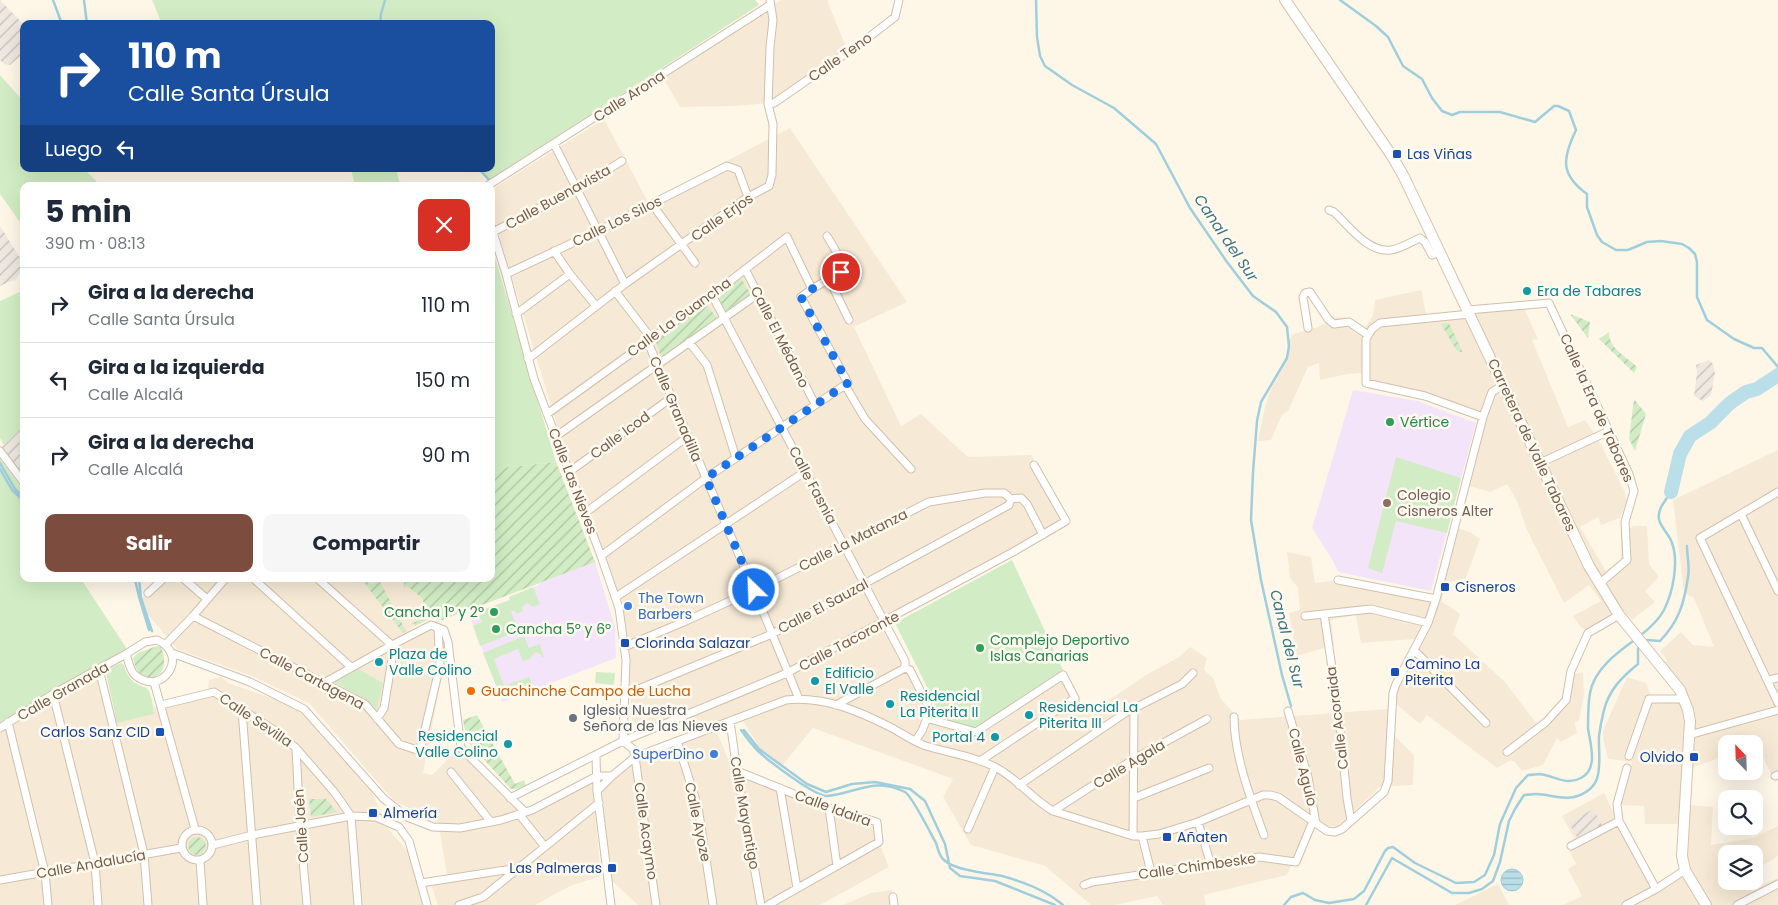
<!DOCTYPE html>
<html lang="es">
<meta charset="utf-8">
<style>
body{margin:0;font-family:Poppins,sans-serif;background:#f6f6f7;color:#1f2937;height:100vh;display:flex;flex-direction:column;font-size:19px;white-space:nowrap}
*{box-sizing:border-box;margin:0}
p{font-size:16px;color:#747a83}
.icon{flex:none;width:28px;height:28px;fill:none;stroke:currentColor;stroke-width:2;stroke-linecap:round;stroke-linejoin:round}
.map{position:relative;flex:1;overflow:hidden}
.side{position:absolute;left:20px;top:182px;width:475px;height:400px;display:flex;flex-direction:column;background:#fff;border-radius:10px;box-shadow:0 5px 20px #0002}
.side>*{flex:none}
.banner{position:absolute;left:20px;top:20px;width:475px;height:152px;border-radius:10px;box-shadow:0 5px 20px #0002;background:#1a4fa0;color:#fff;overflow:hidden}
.needle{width:32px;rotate:337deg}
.fabs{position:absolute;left:1718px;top:735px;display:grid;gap:10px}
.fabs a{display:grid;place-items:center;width:45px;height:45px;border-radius:10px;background:#fff;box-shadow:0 5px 20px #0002;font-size:25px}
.pin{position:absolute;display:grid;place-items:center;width:42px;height:42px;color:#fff;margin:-21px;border:2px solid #fff;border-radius:50%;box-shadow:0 1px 5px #0007}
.me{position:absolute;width:55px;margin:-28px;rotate:336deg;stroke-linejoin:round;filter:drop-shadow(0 0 4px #0008)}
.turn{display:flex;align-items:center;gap:18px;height:105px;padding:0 25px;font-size:22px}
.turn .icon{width:65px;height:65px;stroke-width:2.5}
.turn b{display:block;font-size:35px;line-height:42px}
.then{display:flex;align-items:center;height:48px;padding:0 25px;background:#0003;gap:10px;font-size:19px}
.round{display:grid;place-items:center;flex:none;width:52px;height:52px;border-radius:10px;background:#f6f6f7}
.headline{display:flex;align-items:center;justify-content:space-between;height:85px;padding:0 25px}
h1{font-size:30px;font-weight:700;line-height:38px}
.button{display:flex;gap:10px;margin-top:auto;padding:10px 25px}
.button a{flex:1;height:58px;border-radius:10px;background:#7c4d3e;color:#fff;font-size:20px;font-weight:700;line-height:58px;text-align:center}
.button a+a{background:#f6f6f7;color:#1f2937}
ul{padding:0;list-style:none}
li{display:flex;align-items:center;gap:15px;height:75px;padding:0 25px;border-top:1px solid #e0e1e3}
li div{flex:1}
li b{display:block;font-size:19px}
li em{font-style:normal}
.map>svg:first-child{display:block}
.residential{fill:#f6ead6}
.industrial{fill:url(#industrial-furrows)}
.education{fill:#f4e4fa}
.green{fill:#d2edc5}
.garden{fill:url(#garden-furrows)}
.water{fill:url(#water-rules);stroke:#a0cedc}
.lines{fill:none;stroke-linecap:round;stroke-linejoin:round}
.stream{stroke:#a0cedc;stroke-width:2.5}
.river{stroke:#badfe9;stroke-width:14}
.street-casing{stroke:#d1bfac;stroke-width:9}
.secondary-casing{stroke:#d7c2ac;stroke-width:12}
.street{stroke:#fff;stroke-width:7}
.secondary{stroke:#fff;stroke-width:10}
.route{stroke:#1a73e8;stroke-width:9;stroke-dasharray:0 16.2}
.transit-dot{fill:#1a4fb4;stroke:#fffaf0;stroke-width:2}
.culture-dot{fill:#0f9aa8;stroke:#fffaf0;stroke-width:2}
.leisure-dot{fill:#2e9e5b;stroke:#fffaf0;stroke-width:2}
.education-dot{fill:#8d6e63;stroke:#fffaf0;stroke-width:2}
.shop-dot{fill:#3f7fe0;stroke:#fffaf0;stroke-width:2}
.food-dot{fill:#e8710a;stroke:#fffaf0;stroke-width:2}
.worship-dot{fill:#6b7280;stroke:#fffaf0;stroke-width:2}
.labels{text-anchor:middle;stroke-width:5;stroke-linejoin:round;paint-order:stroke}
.street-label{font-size:14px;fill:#7a5e4a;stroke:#fffaf0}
.transit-label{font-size:14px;fill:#164399;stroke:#fffaf0;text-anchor:start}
.culture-label{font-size:14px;fill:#0d838f;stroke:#fffaf0;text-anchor:start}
.leisure-label{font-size:14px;fill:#27864d;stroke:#fffaf0;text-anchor:start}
.education-label{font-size:14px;fill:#785e54;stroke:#fffaf0;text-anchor:start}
.shop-label{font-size:14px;fill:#366cbe;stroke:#fffaf0;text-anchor:start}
.food-label{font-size:14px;fill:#c56008;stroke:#fffaf0;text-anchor:start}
.worship-label{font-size:14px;fill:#5b616d;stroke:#fffaf0;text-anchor:start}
.water-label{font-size:15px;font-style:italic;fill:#3f7687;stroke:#fffaf0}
</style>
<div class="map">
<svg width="1778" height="905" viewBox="0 0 1778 905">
<defs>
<pattern id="industrial-furrows" width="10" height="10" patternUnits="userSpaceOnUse" patternTransform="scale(1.25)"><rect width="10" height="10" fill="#eee8e1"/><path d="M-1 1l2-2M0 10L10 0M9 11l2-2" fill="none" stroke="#c6bfb8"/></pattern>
<pattern id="garden-furrows" width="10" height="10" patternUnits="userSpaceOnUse" patternTransform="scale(1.25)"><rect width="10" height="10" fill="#d2edc5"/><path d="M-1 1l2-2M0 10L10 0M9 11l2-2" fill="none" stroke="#afc3a2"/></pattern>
<pattern id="water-rules" width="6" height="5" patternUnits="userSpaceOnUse" patternTransform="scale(1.25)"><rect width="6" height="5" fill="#badfe9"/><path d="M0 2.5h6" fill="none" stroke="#9cb8bf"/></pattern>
</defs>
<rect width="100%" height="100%" fill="#fef7e8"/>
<path class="residential" d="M781,0h46l21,52 -79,51 -34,3 -55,1 -18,-31z
M604,119l44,83 142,-74 117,174 -53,25 47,99 20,-12 47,43 63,-2 39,66 -188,102 52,98 131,-47 23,40 58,-39 33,-18 11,-10 17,11 -3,12 9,8 8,21 19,21 148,-11 2,23 24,23 -1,30 -33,2 -42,39 -29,1 -22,48 -83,20 2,10h-43l-6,-9 -42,9h-24l-46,-39 -74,-21 -28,-48 10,-18 -140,-51 -32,39 -20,-17 -22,-35 -49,16 -8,-19 -41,15 -9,-4 -9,-119 -57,-149 -75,-246v-19z
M1421,290l6,28 94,-13 4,5 13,29 -6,1 36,87 17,-7 12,17 27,53 3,11 -7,17 -19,7 -3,-8 -18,10 26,44 15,-11v-28l13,-6h13l2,38 10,13 -14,14 10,11 -23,18 -8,-9 -36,22 -8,-7 -7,-10 28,-15 -12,-16 -25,18 -37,-73 -10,-29 -10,-17 -17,8 -24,-7 17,-67 -58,-22 -59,-13v-8l-5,-2 -13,1 -28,6 -1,-17 -11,4 -20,44 -6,4 -11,25 -13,1 7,-34 5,-16 19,-34v-16l4,-7 25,-7 18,-10 13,1 16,10 8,-13 2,-15z
M1778,450v330l-3,2 -17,-35 -4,1v-4h-28v12l-42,14 -3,54h-36l-1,-18 -26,-1 14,-43 -24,-3 -5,-20v-8l24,-54 19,6 6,15 39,3 -4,-8 -24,-28 4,-5 -7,-9 21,-19 12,13 21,2 -20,-49 -10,-5 -11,-93z
M556,462l39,100 -153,58 -11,-2 -25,13 33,-11 8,30 -24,123 9,2 25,-25 64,61 71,-33 9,98 -31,10 -35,19h-97l-7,-20 17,-4 -10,-59 -44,-21 -85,-98 -60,-28 -72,-26 -37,-44 5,-13 15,-13h331v-110z
M1454,527l16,5 10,7 -14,39 -19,5 -6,18 19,13 -7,20 53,49 33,44 27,-27 5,-25 12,-3 1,23 -5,25 -4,3 2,10 -16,9 -4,-4 -14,27 -21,6 -8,-10h-5l-12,7 -70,-53 -7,9 -24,-20 -3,-11 21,-43 1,-11 -54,4 -5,-28 -25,5 3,25 -37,11 -8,-43 11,-3 -2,-22 -8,-10 -3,-26 24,5 4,26 23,-3 98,19z
M95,674l22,44 91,-28 1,-10 12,-3 7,6 75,26 66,77 19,42 20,24 15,53h-423v-177z
M714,724l20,50 135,43 20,50 -69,38h-182l-28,-26 -10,-90 31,-29z
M1604,793l49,100 30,-16 17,28h-137l19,-9 -14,-27 8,-5 -7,-13 9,-6 -16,-29z
M1689,805l24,2 -2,38 42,-7 25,-12v30l-24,15v-17h-28v27h24l6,7 22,-10v27h-71l-20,-40z
M1498,884l11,21h-54z
M892,890l2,15h-51l28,-12z"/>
<path class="industrial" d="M0,0l24,25v28l-14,12 -6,-1 -4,-4z
M0,226l20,32v15l-4,6 -16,7z
M1709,360l4,4 2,9 -4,22 -8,6 -9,-5 3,-23 -1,-8z
M24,425v58l-24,-34z
M1593,809l9,16 -24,14 -9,-16z"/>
<path class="education" d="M1353,390l65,11 58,22 -45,168 -93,-19 -5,-11 -21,-33z
M595,562l20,65 1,31 -114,44 -31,-82 8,-3 -2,-5 33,-12 -1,-3 28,-11 4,-3z"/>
<path class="green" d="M152,0h603l4,5 -270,175 -10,-11h12v-145h-329z
M0,75l24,27v67h60l17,17h-77v42l-24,-34z
M351,169h45l4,15 74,2h-119z
M491,244l65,218 -65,7z
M24,290v135l-20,20 -4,-7v-137z
M1396,457l65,21 -14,55 -51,-12 -14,52 -14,-5z
M0,459l24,32v88h57l46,70 -127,77z
M1012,560l52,112 -89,58 -40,-13 -1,-16 -39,-78z
M533,587l7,17 -7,3 -6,-4 -5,4 1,4 -7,3 -2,-4 -3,2 8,19 -39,15 -7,-20 9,-4 -5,-10 33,-12 -1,-3z
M524,636l5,12 11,-4 4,13h-2l-2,-3 -4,-2 -3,2 -3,5 -7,2 -5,-12 -24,10 10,27 25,-9 4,8 -32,12 -18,-44z
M121,663l3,2c2,9 8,18 17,21 4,2 5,0 7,4 4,5 5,17 6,24l-37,9 -11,-50 2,-4z
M358,669l25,14 -6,26 -3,-1 -10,-10 -30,-16z
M596,672l19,1 -1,12 -19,-2z"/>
<path class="garden" d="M741,278l10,17 -26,16 -7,-15 2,-3z
M705,303l12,15 -54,38 -3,-2 -5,-15z
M1570,314l20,8 -2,16z
M1449,323l14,30 -7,-3 -15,-26z
M1609,332c0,18 18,24 28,35l-3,6 -35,-34z
M1634,399l12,15 -11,37 -6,-12z
M556,462l39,100 -153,58 -11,-2 -16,8 -2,-3 11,-5 3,-7 -5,-13 -15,-12 -4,2 2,-9h86v-110z
M362,580l10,4 7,-4 27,51 -3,2z
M157,646l4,1c14,32 -22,45 -28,11l5,-5z
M477,715l38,69 9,-4 2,6 -10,3h-5l-44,-48 -4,-21z
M309,799h17l11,13 -26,5z
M188 846a9 9 0 1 1 18 0a9 9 0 1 1-18 0Z"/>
<path class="water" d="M1501 880a11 11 0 1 1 22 0a11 11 0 1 1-22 0Z"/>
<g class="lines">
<path class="stream" d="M53,0l9,24
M84,0l3,24
M1036,0l1,37 3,19 5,10 27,19 42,23 42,36 34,64 37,54 26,34 23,16 11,15 2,19 -2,12 -26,44 -4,19 -4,51 -2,48 10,60 21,95 9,31
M1340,0l36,26 12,11 15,29 19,13 10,19 10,13 10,4 8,-3h40l35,10 19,-16h4l11,5 7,19c-13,27 -17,44 11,64v13l10,28 5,7 14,8h12l19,-8 14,-1 21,3 7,4 6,6 2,8v35l10,23 27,19 20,9h8l16,19
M380,24l1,-10 4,-14
M479,169l10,11
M0,463l15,26 9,9
M0,469l12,21 12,11
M135,579l4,18 10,33
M139,579l2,19 11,33
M1641,635c9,-7 17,-14 23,-25 9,-18 15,-48 8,-67 -2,-8 -12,-16 -13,-24 -2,-10 7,-19 12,-27
M1644,643l3,-3 13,1c19,-20 24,-37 28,-64 2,-9 -1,-21 -1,-31
M741,730c5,7 11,15 17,21 11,10 56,45 69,45 28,-2 47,-20 78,-4 7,4 26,42 31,51 2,6 3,13 8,17 12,11 43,13 58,16 22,6 44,14 61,29
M744,730l15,19 48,35 19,8 26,-8 23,-2 35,7 15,12 20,43 5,24 10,8 35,5 60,24
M1284,905l7,-8 12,-4 12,7 14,3 25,-4 10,-8 21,-40 3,-3 5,-1 22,16 41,20 18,-1 11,-7 9,-20 6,-31 16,-36 12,-13c4,0 8,-1 12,-1 15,2 26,12 41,4 18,-9 9,-35 7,-50 0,-11 0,-24 2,-35 4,-24 28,-41 46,-54
M1366,905l26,-47 60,35h17l13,-4 11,-8 7,-19 9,-41 6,-12 9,-14c4,0 8,-1 12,-1 13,0 24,6 38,3 33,-9 24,-35 25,-61 1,-8 3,-18 5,-26 5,-20 18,-33 34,-46v-16l2,-2"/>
<path class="river" d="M1671,492l9,-38 10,-18 20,-13 20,-20 16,-11 11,-3 21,-14"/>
<defs>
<path id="street" d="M768,104l6,-1 90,-62 31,-24 4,-17
M554,144l71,140
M487,186l283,-181
M652,204l43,59
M1329,210l5,2c15,14 34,41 57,38 9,-1 20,-8 29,-12l5,4 7,13 8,-3
M491,226l15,48 28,105 67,177 18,52 7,52 -3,81
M493,232l83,-43 46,-28
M554,251l16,23 26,32
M745,269l70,135
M506,274l92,-43 129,-65 11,4 10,27
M829,279l20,41
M615,291l36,47
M712,295l193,366v7
M1468,310l81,-7 80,171 5,17 -9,31 2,38 -28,24
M516,314l54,-40
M1470,314l-90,9 -8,6 -6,10v44l59,13 58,21
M1308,328l-5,-31 2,-4 5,-1 18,27 6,5 15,-2 19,13
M647,340l107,250 45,109
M689,342l18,23 29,93
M528,359l97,-75 123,-87 21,-11 3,-11 1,-51 -5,-20 2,-57 3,-27 -3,-20
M845,385l20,34 46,50
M547,414l165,-119 75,-58 25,52
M555,437l203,-143
M0,451l24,32
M1540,463l69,-32
M569,472l102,-74
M1778,492l-78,46 78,165
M585,513l102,-76
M1741,514l37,77
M601,556l105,-78 142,-95 -47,-86 11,-8 29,-17 -1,-14 -13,-22
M184,579l23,20
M254,579l97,88
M318,579l76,68 -10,61 -7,11
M1338,580l98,19
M148,593l15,-14
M616,597l190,-126
M1324,614l14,94 9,90 4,23
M193,616l172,88 34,40 21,7 20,-86 -2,-37
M1305,616l66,-7 57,14
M157,640c34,15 5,58 -22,35 -5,-4 -7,-15 -9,-21l19,-12z
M166,644l27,-28 32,-37
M624,647l62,-26 68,-31 175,-88 56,-9h19l7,6 10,-1 6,6 16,31
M1414,650l72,73
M172,653l78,29 54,27 80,90 23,18 26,10 27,1 41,-8 31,-10 65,-34h15
M905,668l5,2 20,40 -8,21 -7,10
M99,669l45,185 4,51
M1768,680l10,-2
M154,682l41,147
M324,683l68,-38 39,-20 13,5 4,12 13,106 64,64
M53,694l42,169 3,42
M624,695l148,-61 237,-129 2,-6
M161,705l53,-13 63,40 19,16 39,45 16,23 7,89
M836,705l69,-37
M242,710l15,195
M1288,711l20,66 8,47
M1234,717c0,38 17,83 30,118
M926,718l50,14 87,-57 12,23 -95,63
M730,721l7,50 24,134
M8,722l37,151 3,32
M0,728l53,-34 73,-40
M1689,735l89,-25
M623,741l10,8 2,8 21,148
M677,741l21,66 15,98
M296,748l4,79 7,78
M1507,752l39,-30 20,-22 5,-29 17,-38 31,-18
M596,756l1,35 14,114
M1629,756l20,-57h35
M1627,768l-10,36 2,17 37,68
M737,771l92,37 48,14 2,20 -111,63
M451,772l40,50
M1775,776l3,-1
M1019,785l106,-72 57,-29 11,-11
M780,788l17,100
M597,791l15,-15 23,-19 151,-57c38,-4 73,11 106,28 11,6 22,14 34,18 23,7 48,10 69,21 22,11 37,32 58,44l80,25h9l17,-2 39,-12 65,-27h7l8,2 49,34 8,1 7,-3 42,-37 4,-11 5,-88 3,-9 32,-61 8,-24 47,-182 9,-25 11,-7
M510,798l113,-57 164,-68 226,-121 53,-31 -32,-56
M1134,798l75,-30
M829,808l8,58
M1053,811l81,-52 73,-40
M519,814l26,33
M1198,822l13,43
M968,829l27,-62
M182 845a15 15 0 1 1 30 0a15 15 0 1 1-30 0Z
M1133,836l1,-127
M1142,836l9,36
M213,845l39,-10 99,-19 25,1 23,10 10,14 18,64
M1571,846l48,-25
M200,860l3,45
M0,880l181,-32
M421,883l97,-15
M1084,885l8,-3 167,-25 37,5 17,-41
M893,897l1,8
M459,905l24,-8 116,-94
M1626,905l30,-16 29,-19
M1737,905l41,-21"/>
<path id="secondary" d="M1285,0l107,156 12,21 185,389 30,49 61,75 8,20 2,11 -8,135 3,14 21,35"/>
</defs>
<use href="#street" class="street-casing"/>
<use href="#secondary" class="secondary-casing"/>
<use href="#street" class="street"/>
<use href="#secondary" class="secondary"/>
</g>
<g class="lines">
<path class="route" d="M754,590l-48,-112 142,-95 -47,-86 11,-8 29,-17"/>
</g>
<g class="transit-dot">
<rect x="1392" y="149" width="10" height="10" rx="2.5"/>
<rect x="1440" y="582" width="10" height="10" rx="2.5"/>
<rect x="620" y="638" width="10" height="10" rx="2.5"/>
<rect x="1390" y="667" width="10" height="10" rx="2.5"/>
<rect x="155" y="727" width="10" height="10" rx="2.5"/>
<rect x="1689" y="752" width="10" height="10" rx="2.5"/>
<rect x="368" y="808" width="10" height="10" rx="2.5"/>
<rect x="1162" y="832" width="10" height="10" rx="2.5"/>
<rect x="607" y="863" width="10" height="10" rx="2.5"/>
</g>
<g class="culture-dot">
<circle cx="1527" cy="291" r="5"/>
<circle cx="379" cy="662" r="5"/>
<circle cx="815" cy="681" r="5"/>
<circle cx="890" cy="704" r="5"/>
<circle cx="1029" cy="715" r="5"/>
<circle cx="995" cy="737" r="5"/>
<circle cx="508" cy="744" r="5"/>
</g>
<g class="leisure-dot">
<circle cx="1390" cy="422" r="5"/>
<circle cx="494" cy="612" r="5"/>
<circle cx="496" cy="629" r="5"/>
<circle cx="980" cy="648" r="5"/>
</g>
<circle class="education-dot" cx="1387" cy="503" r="5"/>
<g class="shop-dot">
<circle cx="628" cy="606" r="5"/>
<circle cx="714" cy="754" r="5"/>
</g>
<circle class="food-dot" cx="471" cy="691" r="5"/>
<circle class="worship-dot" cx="573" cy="718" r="5"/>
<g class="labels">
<g class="street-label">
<text transform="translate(840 57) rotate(-35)" y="5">Calle Teno</text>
<text transform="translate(629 96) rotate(-33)" y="5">Calle Arona</text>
<text transform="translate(558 197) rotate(-29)" y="5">Calle Buenavista</text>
<text transform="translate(722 217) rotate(-35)" y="5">Calle Erjos</text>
<text transform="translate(617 221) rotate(-26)" y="5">Calle Los Silos</text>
<text transform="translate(679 317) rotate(-36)" y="5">Calle La Guancha</text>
<text transform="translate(780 337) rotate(63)" y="5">Calle El Médano</text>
<text transform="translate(1597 408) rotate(66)" y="5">Calle la Era de Tabares</text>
<text transform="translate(676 409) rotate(67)" y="5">Calle Granadilla</text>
<text transform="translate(620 435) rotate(-36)" y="5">Calle Icod</text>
<text transform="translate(1532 445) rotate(65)" y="5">Carretera de Valle Tabares</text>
<text transform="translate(573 481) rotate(69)" y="5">Calle Las Nieves</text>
<text transform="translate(813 485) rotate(62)" y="5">Calle Fasnia</text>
<text transform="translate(853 540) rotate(-27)" y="5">Calle La Matanza</text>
<text transform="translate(823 606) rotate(-28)" y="5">Calle El Sauzal</text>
<text transform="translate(849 641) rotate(-28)" y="5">Calle Tacoronte</text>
<text transform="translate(312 678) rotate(28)" y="5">Calle Cartagena</text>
<text transform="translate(63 691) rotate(-30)" y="5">Calle Granada</text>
<text transform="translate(1337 718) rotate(-97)" y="5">Calle Acoraida</text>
<text transform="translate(256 720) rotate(34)" y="5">Calle Sevilla</text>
<text transform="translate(1129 764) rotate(-31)" y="5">Calle Agala</text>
<text transform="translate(1303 767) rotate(76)" y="5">Calle Agulo</text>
<text transform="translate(833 808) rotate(20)" y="5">Calle Idaira</text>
<text transform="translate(745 813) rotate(80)" y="5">Calle Mayantigo</text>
<text transform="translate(698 822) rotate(78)" y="5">Calle Ayoze</text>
<text transform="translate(301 826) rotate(-94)" y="5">Calle Jaén</text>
<text transform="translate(646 831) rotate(82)" y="5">Calle Acaymo</text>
<text transform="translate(91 864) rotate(-10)" y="5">Calle Andalucía</text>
<text transform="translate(1197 866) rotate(-8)" y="5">Calle Chimbeske</text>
</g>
<g class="transit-label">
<text x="1407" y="159">Las Viñas</text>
<text x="1455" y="592">Cisneros</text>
<text x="635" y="648">Clorinda Salazar</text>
<text x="1405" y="669">Camino La<tspan x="1405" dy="16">Piterita</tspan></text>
<text x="150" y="737" text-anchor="end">Carlos Sanz CID</text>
<text x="1684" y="762" text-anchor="end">Olvido</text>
<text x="383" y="818">Almería</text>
<text x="1177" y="842">Añaten</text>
<text x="602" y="873" text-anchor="end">Las Palmeras</text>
</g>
<g class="culture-label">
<text x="1537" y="296">Era de Tabares</text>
<text x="389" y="659">Plaza de<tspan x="389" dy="16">Valle Colino</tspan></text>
<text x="825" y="678">Edificio<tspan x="825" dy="16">El Valle</tspan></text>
<text x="900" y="701">Residencial<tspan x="900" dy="16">La Piterita II</tspan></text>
<text x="1039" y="712">Residencial La<tspan x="1039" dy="16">Piterita III</tspan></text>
<text x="498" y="741" text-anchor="end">Residencial<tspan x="498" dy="16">Valle Colino</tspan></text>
<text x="985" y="742" text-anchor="end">Portal 4</text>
</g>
<g class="leisure-label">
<text x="1400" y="427">Vértice</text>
<text x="484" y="617" text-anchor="end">Cancha 1º y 2º</text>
<text x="506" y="634">Cancha 5º y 6º</text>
<text x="990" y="645">Complejo Deportivo<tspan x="990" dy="16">Islas Canarias</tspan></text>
</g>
<g class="education-label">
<text x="1397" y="500">Colegio<tspan x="1397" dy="16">Cisneros Alter</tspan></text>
</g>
<g class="shop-label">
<text x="638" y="603">The Town<tspan x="638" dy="16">Barbers</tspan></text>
<text x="704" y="759" text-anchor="end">SuperDino</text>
</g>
<g class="food-label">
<text x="481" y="696">Guachinche Campo de Lucha</text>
</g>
<g class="worship-label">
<text x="583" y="715">Iglesia Nuestra<tspan x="583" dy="16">Señora de las Nieves</tspan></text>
</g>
<g class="water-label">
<text transform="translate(1226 238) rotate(56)" y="5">Canal del Sur</text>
<text transform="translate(1287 639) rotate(76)" y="5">Canal del Sur</text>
</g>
</g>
</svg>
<div class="fabs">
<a><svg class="needle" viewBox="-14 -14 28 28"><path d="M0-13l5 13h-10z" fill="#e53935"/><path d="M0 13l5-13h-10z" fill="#747a83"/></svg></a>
<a><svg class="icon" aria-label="search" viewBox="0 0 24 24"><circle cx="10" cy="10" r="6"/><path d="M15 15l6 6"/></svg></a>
<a><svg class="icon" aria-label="layers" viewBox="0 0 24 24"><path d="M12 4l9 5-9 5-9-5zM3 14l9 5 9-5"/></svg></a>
</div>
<div class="pin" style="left:841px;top:272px;background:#d93025"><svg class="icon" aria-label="arrive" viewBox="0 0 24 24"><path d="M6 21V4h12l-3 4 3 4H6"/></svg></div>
<svg class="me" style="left:754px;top:590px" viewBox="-20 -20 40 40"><circle r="17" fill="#1a73e8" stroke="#fff" stroke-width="3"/><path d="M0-11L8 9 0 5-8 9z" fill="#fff"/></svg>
<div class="banner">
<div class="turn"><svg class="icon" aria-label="right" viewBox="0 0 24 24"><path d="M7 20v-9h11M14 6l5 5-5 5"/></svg><div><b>110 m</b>Calle Santa Úrsula</div></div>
<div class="then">Luego<svg class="icon" aria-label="left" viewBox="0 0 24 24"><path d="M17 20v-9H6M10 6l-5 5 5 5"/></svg></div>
</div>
<section class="side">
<div class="headline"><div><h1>5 min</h1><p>390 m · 08:13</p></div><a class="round" style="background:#d93025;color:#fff"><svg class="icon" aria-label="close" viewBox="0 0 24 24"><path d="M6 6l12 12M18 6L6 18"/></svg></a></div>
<ul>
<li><svg class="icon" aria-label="right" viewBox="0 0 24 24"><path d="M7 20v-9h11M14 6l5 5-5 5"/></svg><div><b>Gira a la derecha</b><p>Calle Santa Úrsula</p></div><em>110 m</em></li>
<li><svg class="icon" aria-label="left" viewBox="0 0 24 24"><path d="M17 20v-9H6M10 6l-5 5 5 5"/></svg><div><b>Gira a la izquierda</b><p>Calle Alcalá</p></div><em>150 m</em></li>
<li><svg class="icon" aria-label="right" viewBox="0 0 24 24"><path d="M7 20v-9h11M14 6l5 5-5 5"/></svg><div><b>Gira a la derecha</b><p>Calle Alcalá</p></div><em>90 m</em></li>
</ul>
<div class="button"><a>Salir</a><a>Compartir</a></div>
</section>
</div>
